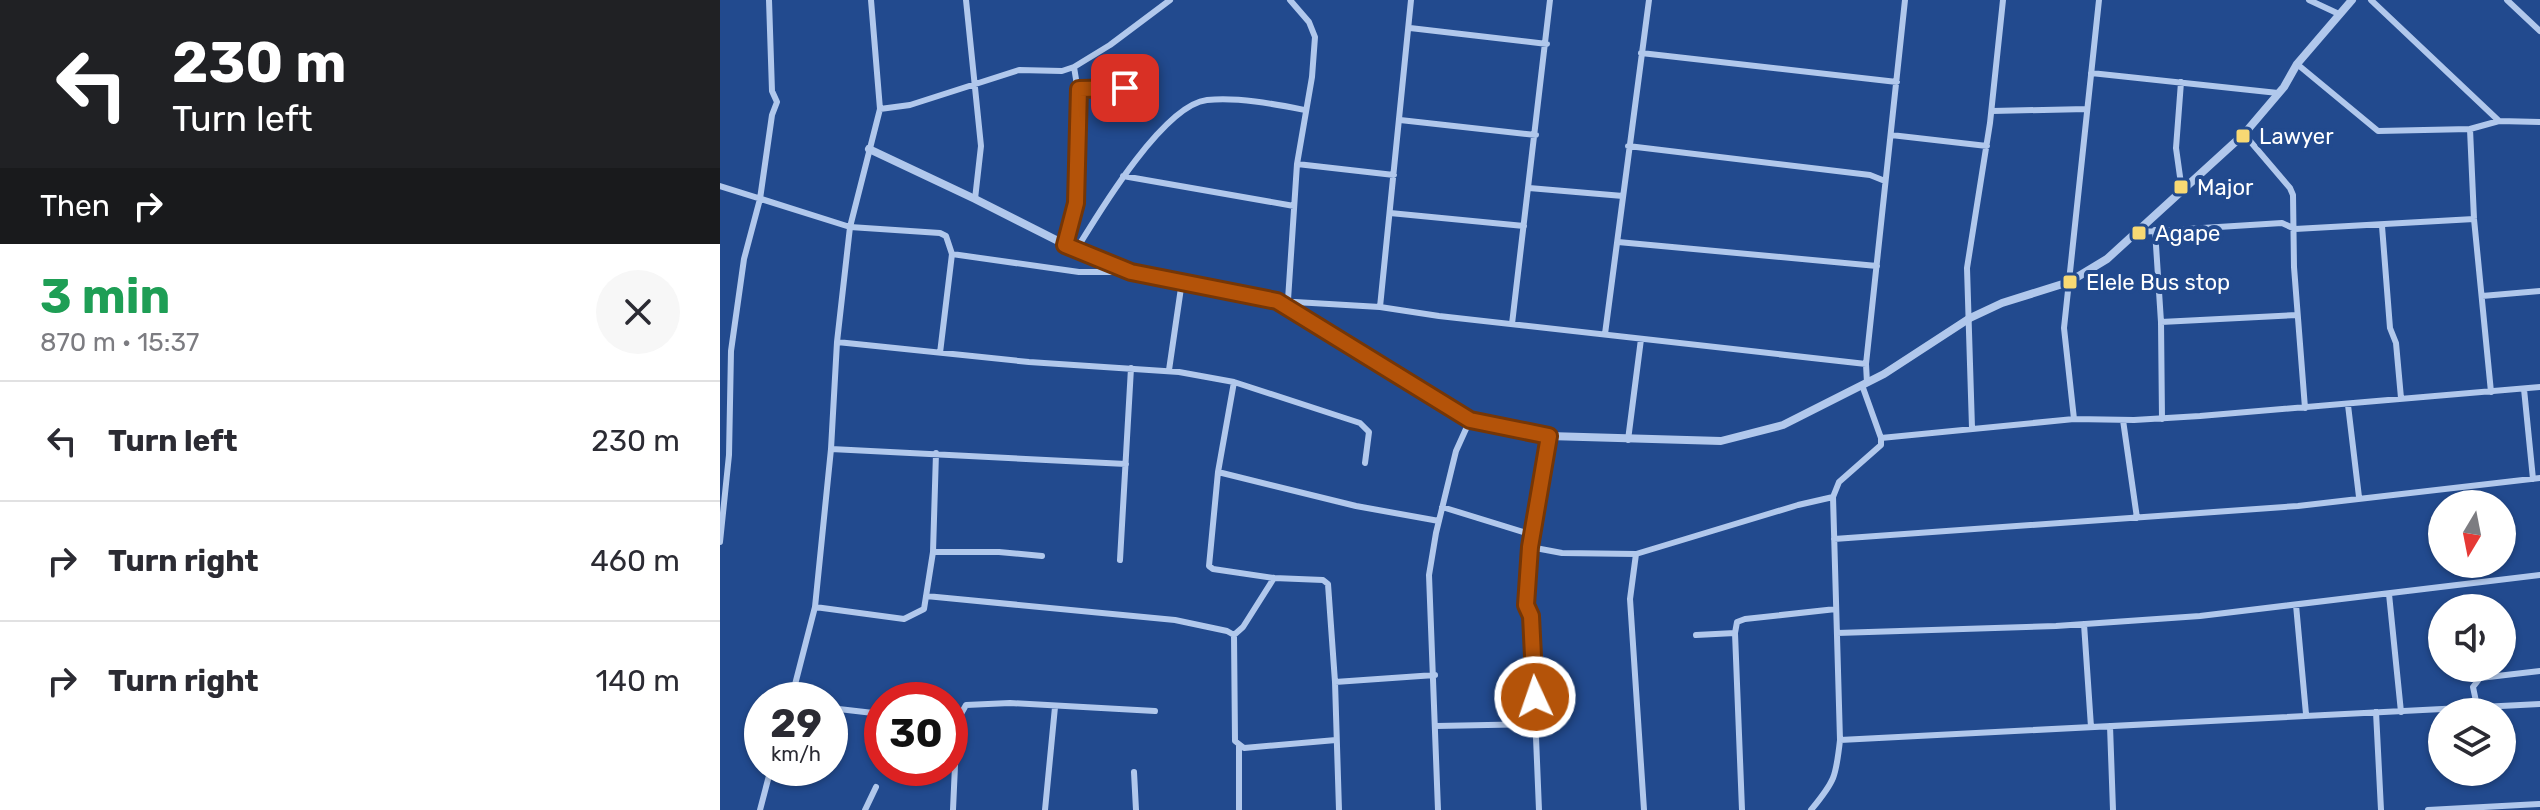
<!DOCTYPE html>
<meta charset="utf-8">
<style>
body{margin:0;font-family:Rubik,sans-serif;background:#f7f7f7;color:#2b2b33;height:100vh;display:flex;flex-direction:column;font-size:30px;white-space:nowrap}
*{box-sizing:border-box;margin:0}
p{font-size:26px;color:#7c7c81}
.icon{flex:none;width:44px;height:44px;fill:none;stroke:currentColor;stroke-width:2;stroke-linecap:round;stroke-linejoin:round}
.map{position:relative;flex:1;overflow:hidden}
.sheet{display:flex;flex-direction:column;background:#fff;width:720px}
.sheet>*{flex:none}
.guide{background:#202124;color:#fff;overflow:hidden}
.needle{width:52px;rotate:190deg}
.fabs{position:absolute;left:1708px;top:490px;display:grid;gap:16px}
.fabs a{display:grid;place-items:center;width:88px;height:88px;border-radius:50%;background:#fff;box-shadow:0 2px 6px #0004;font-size:40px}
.speed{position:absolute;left:24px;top:682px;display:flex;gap:16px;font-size:40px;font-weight:700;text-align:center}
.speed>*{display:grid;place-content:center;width:104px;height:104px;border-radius:50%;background:#fff;box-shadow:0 2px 6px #0004;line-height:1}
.speed small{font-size:20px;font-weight:400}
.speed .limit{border:12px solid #d22;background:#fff;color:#111}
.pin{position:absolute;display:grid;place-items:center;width:68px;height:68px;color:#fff;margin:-34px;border-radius:16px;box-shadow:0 4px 12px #0006}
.me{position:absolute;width:88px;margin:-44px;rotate:357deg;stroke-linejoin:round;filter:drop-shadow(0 0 6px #0008)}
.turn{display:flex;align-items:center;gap:28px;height:168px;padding:0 40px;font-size:36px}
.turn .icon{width:104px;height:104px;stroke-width:2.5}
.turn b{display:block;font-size:56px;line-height:68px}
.then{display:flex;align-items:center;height:76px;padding:0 40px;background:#0003;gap:16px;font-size:30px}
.round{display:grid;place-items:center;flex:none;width:84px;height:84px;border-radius:42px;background:#f7f7f7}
.headline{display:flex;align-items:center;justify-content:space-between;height:136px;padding:0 40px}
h1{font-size:48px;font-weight:700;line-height:60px;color:#1e9e55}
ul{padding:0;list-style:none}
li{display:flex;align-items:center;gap:24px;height:120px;padding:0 40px;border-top:2px solid #e1e1e2}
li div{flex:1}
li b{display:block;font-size:30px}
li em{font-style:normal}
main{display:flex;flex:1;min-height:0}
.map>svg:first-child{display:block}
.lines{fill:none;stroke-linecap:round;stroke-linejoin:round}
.minor{stroke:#b1c8ec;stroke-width:6}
.tertiary{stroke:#b1c8ec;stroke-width:8}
.route-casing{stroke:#753606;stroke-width:20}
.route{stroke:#b45309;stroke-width:14}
.poi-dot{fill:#f8d973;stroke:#224a8e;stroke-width:3}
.labels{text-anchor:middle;stroke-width:8;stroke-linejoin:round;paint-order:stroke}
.poi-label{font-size:22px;fill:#fff;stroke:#224a8e;text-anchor:start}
</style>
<main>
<section class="sheet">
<div class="guide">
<div class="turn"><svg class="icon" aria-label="left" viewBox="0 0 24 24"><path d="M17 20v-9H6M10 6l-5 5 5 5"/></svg><div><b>230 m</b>Turn left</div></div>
<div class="then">Then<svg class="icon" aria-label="right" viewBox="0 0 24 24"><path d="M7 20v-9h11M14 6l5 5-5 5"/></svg></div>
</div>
<div class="headline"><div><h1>3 min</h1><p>870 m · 15:37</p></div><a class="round"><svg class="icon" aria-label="close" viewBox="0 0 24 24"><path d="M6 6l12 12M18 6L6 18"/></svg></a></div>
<ul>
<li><svg class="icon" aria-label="left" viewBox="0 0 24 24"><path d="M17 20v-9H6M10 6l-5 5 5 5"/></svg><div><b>Turn left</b></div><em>230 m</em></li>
<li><svg class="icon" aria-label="right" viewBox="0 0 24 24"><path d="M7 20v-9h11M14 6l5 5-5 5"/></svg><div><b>Turn right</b></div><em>460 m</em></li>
<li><svg class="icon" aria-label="right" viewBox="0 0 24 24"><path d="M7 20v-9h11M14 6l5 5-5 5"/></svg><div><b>Turn right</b></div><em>140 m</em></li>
</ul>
</section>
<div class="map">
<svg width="1820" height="810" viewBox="0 0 1820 810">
<rect width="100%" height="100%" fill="#224a8e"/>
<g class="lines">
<path class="minor" d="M246,0l15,146 -6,53
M1589,0l30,14
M1651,0l128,121 41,1
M1787,0l33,31
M690,28l137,16
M921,53l256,29
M1577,64l81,67 92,-2
M1371,73l187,20
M1461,82l-5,66 6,43
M359,89l46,-1
M160,109l30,-4 109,-35 43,1 12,-4 36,-22 60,-45
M1272,111l95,-2
M680,120l136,15
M1524,134l46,54 3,7 1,72 11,141
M1171,135l96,11
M908,146l242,29 15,6
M577,164l97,11
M403,176l171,30
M0,186l130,41 90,6 6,3 6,18 -12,99
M809,188l94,8
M670,213l134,13
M1662,226l8,102 6,15 5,55
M1435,230l6,92 1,97
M1419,232l143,-9 13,6 179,-10
M898,242l259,24
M345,245c15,-56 20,-120 9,-178
M356,250c22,-36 87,-145 131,-150 32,-3 67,4 98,10
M232,254l127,18h49
M1762,296l58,-5
M568,300l9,-136 15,-87 3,-40 -6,-15 -19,-22
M558,301l102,6 59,9 427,48
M660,307l31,-307
M1441,322l136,-7
M792,324l38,-324
M885,334l44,-334
M117,342l192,20 150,10 55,10 126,41 9,9 -4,31
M449,370l13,-89
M514,382l-16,90 -9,94 4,3 61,9 49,2 5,4 7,98 4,128
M1147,383l-1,-19 39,-364
M1804,389l9,90
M1771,392l-17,-173 -4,-90 29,-8
M1628,405l11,92
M1354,419l-10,-91 35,-328
M1403,420l14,98
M1252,428l-5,-160 23,-145 13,-123
M1161,438l193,-19 60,1 66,-4 340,-29
M908,440l13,-101
M111,449l295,15
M498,472l138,34 83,15
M722,507l91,28
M1114,539l464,-33 242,-28
M0,542l9,-87 2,-104 13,-92 16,-60 12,-84 5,-13 -5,-11 -3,-91
M810,547l32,6 74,1 162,-49 35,-8
M213,552h66l43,4
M916,554l-6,45 14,211
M400,560l11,-192
M1669,594l12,118
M206,596l249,24 52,11 7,4 1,106 9,7 92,-8
M1576,605l10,109
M95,607l89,12 20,-10 9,-57 3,-99
M1364,624l7,103
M1117,633l219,-7 144,-10 340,-41
M514,635l9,-8 31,-49
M976,635l39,-2
M615,682l100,-7
M71,700l24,-93 16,-158 6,-107 13,-115 30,-118 -9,-109
M1757,706l-4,-19 7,-9 60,-7
M110,708l52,6
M1656,712l5,98
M716,726l101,-2
M1390,726l3,84
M1120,740l700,-36
M519,745v65
M414,772l2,38
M40,810l11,-42
M145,810l11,-23
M233,810l4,-89 9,-16 44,-2 145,8
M325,810l10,-103
M718,810l-9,-235 7,-42 20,-82 14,-31
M819,810l-8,-194 -5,-11 4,-58 19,-111
M1022,810l-7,-177 2,-11 8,-3 91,-10
M1091,810c24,-29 25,-33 29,-70l-7,-243 6,-15 42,-37v-7l-19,-53
M1708,810l111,-6"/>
<path class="tertiary" d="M149,149l106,50 101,51 55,22 146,29 193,119 79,16 172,5 62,-16 101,-51 86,-56 32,-15 67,-21 38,-23 137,-125 40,-47 13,-23 55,-64"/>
</g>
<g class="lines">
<defs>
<path id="route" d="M405,88l-46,1 -3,114 -11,42 66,27 146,29 193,119 79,16 -19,111 -4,58 5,11 4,81"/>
</defs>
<use href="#route" class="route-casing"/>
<use href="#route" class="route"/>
</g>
<g class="poi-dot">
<rect x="1515" y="128" width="16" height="16" rx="4"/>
<rect x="1453" y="179" width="16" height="16" rx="4"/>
<rect x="1411" y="225" width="16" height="16" rx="4"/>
<rect x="1342" y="274" width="16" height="16" rx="4"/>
</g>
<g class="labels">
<g class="poi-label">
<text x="1539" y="144">Lawyer</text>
<text x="1477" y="195">Major</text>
<text x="1435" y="241">Agape</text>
<text x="1366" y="290">Elele Bus stop</text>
</g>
</g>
</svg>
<div class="fabs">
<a><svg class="needle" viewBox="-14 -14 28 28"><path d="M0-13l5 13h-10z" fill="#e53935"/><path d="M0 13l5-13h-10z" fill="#7c7c81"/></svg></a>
<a><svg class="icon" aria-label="sound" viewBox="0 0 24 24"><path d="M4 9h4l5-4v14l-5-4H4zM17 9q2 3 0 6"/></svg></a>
<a><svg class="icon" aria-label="layers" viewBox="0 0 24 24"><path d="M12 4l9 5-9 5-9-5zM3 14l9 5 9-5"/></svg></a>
</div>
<div class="speed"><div>29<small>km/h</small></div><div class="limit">30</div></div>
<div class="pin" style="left:405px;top:88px;background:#d93025"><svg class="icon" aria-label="arrive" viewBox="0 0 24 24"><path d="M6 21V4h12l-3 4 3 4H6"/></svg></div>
<svg class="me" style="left:815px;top:697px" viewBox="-20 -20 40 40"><circle r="17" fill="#b45309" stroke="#fff" stroke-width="3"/><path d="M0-11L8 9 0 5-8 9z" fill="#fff"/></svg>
</div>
</main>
